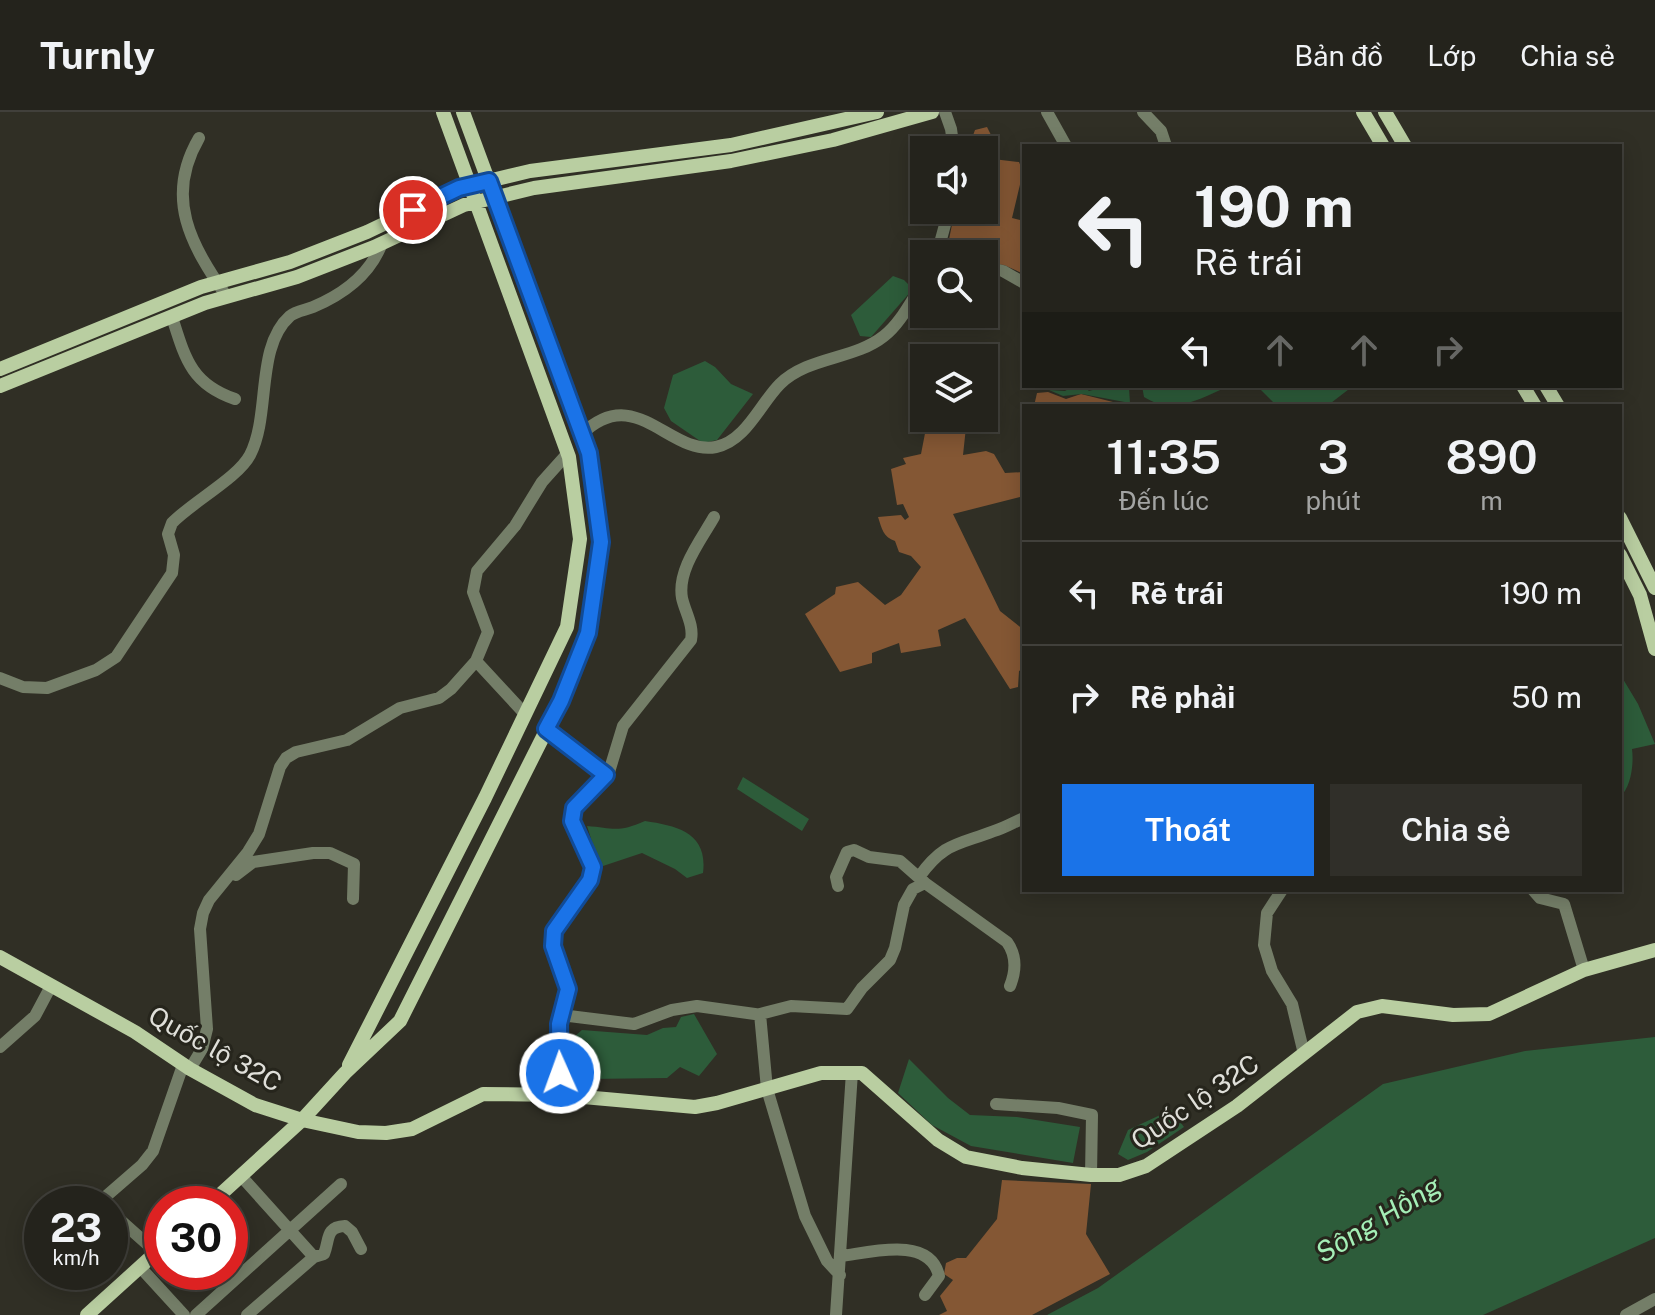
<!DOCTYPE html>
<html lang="vi">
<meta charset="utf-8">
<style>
body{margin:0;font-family:"Public Sans",sans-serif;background:#302f29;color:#f1f3f6;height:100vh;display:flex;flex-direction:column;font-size:30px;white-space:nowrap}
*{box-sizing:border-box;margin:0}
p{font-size:26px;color:#a3a4a3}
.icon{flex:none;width:44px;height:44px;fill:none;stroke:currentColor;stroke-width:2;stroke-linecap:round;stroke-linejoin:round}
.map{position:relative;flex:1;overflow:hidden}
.sheet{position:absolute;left:1022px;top:292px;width:600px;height:488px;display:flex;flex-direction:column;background:#24231c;border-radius:0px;box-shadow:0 4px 20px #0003,0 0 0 2px #41403b}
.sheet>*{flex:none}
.hud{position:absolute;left:1022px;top:32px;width:600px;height:244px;border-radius:0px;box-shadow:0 4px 20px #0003,0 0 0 2px #41403b;background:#24231c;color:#f1f3f6;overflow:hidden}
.tools{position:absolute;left:910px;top:24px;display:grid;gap:16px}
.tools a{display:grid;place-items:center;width:88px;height:88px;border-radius:0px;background:#24231c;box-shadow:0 4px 20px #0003,0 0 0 2px #41403b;font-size:40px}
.speed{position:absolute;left:24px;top:1074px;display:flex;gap:16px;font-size:40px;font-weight:700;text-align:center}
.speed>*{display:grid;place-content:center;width:104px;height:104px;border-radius:50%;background:#24231c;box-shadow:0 4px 20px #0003,0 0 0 2px #41403b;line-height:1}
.speed small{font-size:20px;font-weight:400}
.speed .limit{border:12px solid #d22;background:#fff;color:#111}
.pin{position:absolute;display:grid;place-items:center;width:68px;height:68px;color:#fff;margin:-34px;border:4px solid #fff;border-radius:50%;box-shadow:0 2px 8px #0007}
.me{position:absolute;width:88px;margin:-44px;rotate:358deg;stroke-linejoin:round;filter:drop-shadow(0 0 6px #0008)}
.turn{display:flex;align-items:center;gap:28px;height:168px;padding:0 40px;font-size:36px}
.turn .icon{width:104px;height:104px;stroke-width:2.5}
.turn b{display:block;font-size:56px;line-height:68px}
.lanes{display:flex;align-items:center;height:76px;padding:0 40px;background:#0003;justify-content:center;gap:40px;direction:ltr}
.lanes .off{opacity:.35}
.eta{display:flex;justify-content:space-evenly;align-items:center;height:136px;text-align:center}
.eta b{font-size:48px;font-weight:600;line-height:56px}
.cta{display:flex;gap:16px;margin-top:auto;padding:16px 40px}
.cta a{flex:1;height:92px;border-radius:0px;background:#1a73e8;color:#fff;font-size:32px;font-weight:600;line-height:92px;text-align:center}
.cta a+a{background:#302f29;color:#f1f3f6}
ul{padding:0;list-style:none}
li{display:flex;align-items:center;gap:24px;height:104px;padding:0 40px;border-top:2px solid #41403b}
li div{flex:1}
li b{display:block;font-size:30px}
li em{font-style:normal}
header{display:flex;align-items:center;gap:48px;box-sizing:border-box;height:112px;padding:0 40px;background:#24231c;border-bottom:2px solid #41403b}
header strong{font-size:38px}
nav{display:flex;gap:44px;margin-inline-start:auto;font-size:28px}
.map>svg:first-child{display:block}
.forest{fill:#845734}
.water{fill:#2d5c3a}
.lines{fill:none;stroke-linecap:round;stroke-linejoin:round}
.minor{stroke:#747e68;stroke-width:12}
.major{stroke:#b9cea1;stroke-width:14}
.route-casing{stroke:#114b97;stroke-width:20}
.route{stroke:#1a73e8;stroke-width:14}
.labels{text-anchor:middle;stroke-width:6;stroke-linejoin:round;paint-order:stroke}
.street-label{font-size:26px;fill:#dfdfd9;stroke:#26251c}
.water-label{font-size:28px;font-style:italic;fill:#a4eeb6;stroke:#26251c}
</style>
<header>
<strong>Turnly</strong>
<nav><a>Bản đồ</a><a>Lớp</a><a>Chia sẻ</a></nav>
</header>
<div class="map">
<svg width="1655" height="1203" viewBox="0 0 1655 1203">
<rect width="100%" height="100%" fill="#302f25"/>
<path class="forest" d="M987,15l12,24 -6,8 26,3 4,10 -11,46 12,3v53l-20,-9 -20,-2v-9h-38l9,-44h29v-60h-12l-1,-9 4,-11z
M1048,280l18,7 15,-5 48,12h-95l3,-13z
M928,306h39l-4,37 23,-4 8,3 11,19 19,-1v24l-71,18 47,97 24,19v38l-5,3 -1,16 -8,2 -45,-71 -27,12 3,16 -40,7 -2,-10 -27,10v10l-32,9 -35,-58 30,-20 1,-7 22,-5 27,23 16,-10 20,-28 -10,-11 -12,-4 -4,-11c-12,-4 -13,-12 -17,-24l23,-2 4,5 4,-3 -6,-13 -6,1 -6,-36 15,-5 -3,-6 18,-4z
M1002,1068l89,4 -5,50 24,40 -78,41h-93l8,-4 -7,-15 13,-16 -9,-6 2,-11 11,-5h9l31,-39z"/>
<path class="water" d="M893,164l11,4 9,9 -42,48 -11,-1 -9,-21z
M705,249l10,6 16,17 22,10 -36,46 -14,3 -32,-22 -7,-13 9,-33z
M1073,274h10l6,5 18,-5 22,2 1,15 -48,-9 -19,2 -14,-6 16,1z
M1142,274h87c-28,12 -55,30 -85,11z
M1257,274h96l-26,20h-55l2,-3z
M1620,562l18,30 17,40 -23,5c2,15 -1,38 -12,48z
M743,665l66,42 -7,12 -65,-42z
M645,709c33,5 63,12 58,52l-16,5 -12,-9 -33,-16 -42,14 -13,-41c26,2 31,7 58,-5z
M694,902l23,40 -18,22 -19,-9 -13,11 -80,1 -11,-29 -1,-14 7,-6 65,5 16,-7 13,-1 5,-10z
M1655,925v201l-172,77h-436l51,-27 285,-204 142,-33z
M909,947l39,39 22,17 47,2 63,10 -7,36 -102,-17 -39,-21 -34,-32z
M1171,998l13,17 -37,25 -19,8 -10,-6 10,-24z"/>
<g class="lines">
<path class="minor" d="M945,0l6,17 3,21
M1047,0l19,34
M1143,0l18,19 5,15
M199,26c-35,60 -8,107 28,159
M937,142l12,-44
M984,155l19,4 21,12
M172,205c13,41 19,67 63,82
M582,322c54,-52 87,22 134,13 30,-6 44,-43 64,-63 29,-28 74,-24 104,-48 17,-13 28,-37 40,-54
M476,549l49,53
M0,566l23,9 24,1 49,-18 20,-13 56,-84 2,-18 -6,-21 4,-11c20,-21 66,-45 78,-68 21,-40 5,-108 40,-139 6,-5 16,-6 23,-9 31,-13 57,-32 69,-64
M546,617l60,46
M236,763l17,-13 60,-9h17l24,11 -1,35
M838,774l-2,-9 11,-25 7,-2 15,7 31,4 25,22 82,59c10,14 9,29 3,44
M1282,778l-15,23 -3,32 8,26 20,33 12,50
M1533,778l7,8 24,6 20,66
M561,903l73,9 38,-14 25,-4 65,9
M0,935l35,-31 16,-30
M190,957l12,-20 5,-20 -7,-100 3,-16 6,-13 39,-48 11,-18 21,-67 6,-9 10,-6 51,-12 53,-32 39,-10 12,-9 25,-28 12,-29 -15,-40 4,-21 38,-45 27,-44 26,-29
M561,983l-2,-71 9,-35 -15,-43v-10l6,-14 31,-42 3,-13 -21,-46 2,-13 35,-36 14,-46 68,-86c3,-15 -6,-28 -9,-42 -5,-28 19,-58 32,-81
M996,992l62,4 34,7 -1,60
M241,1064l73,81
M103,1092l1,-6 38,-33 11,-14 30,-86
M110,1099l46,41
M842,1144c30,-4 88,-20 97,20l-14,19
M140,1155l44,48
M840,1163l-13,-14 -22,-45 -38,-127 -7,-75 31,-8 56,3 15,-21 28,-28 5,-12 9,-43 9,-16 12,-6 -6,-6c25,-35 39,-32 75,-46 11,-3 20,-9 30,-13
M196,1203l145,-131
M247,1203l67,-58 10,-3c6,-15 1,-27 21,-28l7,6 9,17
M836,1203l16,-243
M1626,1203l29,-16"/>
<path class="major" d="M1363,0l20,34
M1385,0l20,34
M0,257l201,-82 89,-25 77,-30 92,-44 71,-17 201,-26 146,-33
M0,274l205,-83 92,-26 77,-30 90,-42 70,-17 197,-27 102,-21 99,-28
M1523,274l12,20
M1546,274l12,20
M1620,406l35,70
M1620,443l20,40 15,54
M0,845l135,75 55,37 65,36 47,15 56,12 28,1 26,-4 71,-35 78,1 134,12 22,-4 104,-30h41l76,67 28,17 56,11 69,7h28l27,-9 91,-60 120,-94 25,-6 71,9 36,-1 95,-44 71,-20
M349,953l136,-267 82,-171 13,-88 -11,-82 -126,-345
M210,1092l92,-84 43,-47 55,-52 161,-320 27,-68 13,-91 -12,-89 -126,-341
M87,1203l75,-68"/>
</g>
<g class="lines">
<defs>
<path id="route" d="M413,98l46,-22 30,-7 100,272 12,89 -13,91 -27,68 -15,28 60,46 -32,33 -2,13 21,46 -3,13 -36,51 -1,15 15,43 -9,35 1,49"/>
</defs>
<use href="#route" class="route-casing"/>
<use href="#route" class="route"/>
</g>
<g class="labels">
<g class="street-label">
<text transform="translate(215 937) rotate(29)" y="9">Quốc lộ 32C</text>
<text transform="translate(1195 990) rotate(-34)" y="9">Quốc lộ 32C</text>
</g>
<g class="water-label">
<text transform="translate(1378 1107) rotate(-31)" y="10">Sông Hồng</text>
</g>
</g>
</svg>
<div class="tools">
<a><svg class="icon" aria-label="sound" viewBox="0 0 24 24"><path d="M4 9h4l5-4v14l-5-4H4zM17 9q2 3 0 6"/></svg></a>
<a><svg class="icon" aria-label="search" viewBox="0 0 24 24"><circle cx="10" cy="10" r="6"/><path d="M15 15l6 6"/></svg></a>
<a><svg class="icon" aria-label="layers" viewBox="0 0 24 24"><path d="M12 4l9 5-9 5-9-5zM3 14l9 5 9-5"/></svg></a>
</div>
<div class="speed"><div>23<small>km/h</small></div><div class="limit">30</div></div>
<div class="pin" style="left:413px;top:98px;background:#d93025"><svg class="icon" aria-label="arrive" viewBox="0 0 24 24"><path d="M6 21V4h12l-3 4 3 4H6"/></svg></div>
<svg class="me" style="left:560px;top:961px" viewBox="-20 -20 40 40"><circle r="17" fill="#1a73e8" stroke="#fff" stroke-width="3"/><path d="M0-11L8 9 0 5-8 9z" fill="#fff"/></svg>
<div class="hud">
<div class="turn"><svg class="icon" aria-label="left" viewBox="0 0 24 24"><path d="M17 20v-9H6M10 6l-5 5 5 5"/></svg><div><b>190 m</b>Rẽ trái</div></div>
<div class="lanes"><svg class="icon" aria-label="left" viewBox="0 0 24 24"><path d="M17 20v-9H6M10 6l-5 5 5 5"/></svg><svg class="icon off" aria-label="ahead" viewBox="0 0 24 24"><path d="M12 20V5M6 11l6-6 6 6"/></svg><svg class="icon off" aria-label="ahead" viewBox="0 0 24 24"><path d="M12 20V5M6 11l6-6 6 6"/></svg><svg class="icon off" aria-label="right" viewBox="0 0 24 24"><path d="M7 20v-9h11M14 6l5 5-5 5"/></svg></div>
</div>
<section class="sheet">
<div class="eta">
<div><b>11:35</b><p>Đến lúc</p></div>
<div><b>3</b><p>phút</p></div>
<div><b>890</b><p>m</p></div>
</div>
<ul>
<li><svg class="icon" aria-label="left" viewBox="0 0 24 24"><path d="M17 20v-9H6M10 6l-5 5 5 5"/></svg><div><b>Rẽ trái</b></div><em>190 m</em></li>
<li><svg class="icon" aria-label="right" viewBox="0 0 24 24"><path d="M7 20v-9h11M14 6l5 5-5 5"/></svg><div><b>Rẽ phải</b></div><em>50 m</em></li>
</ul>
<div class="cta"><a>Thoát</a><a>Chia sẻ</a></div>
</section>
</div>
